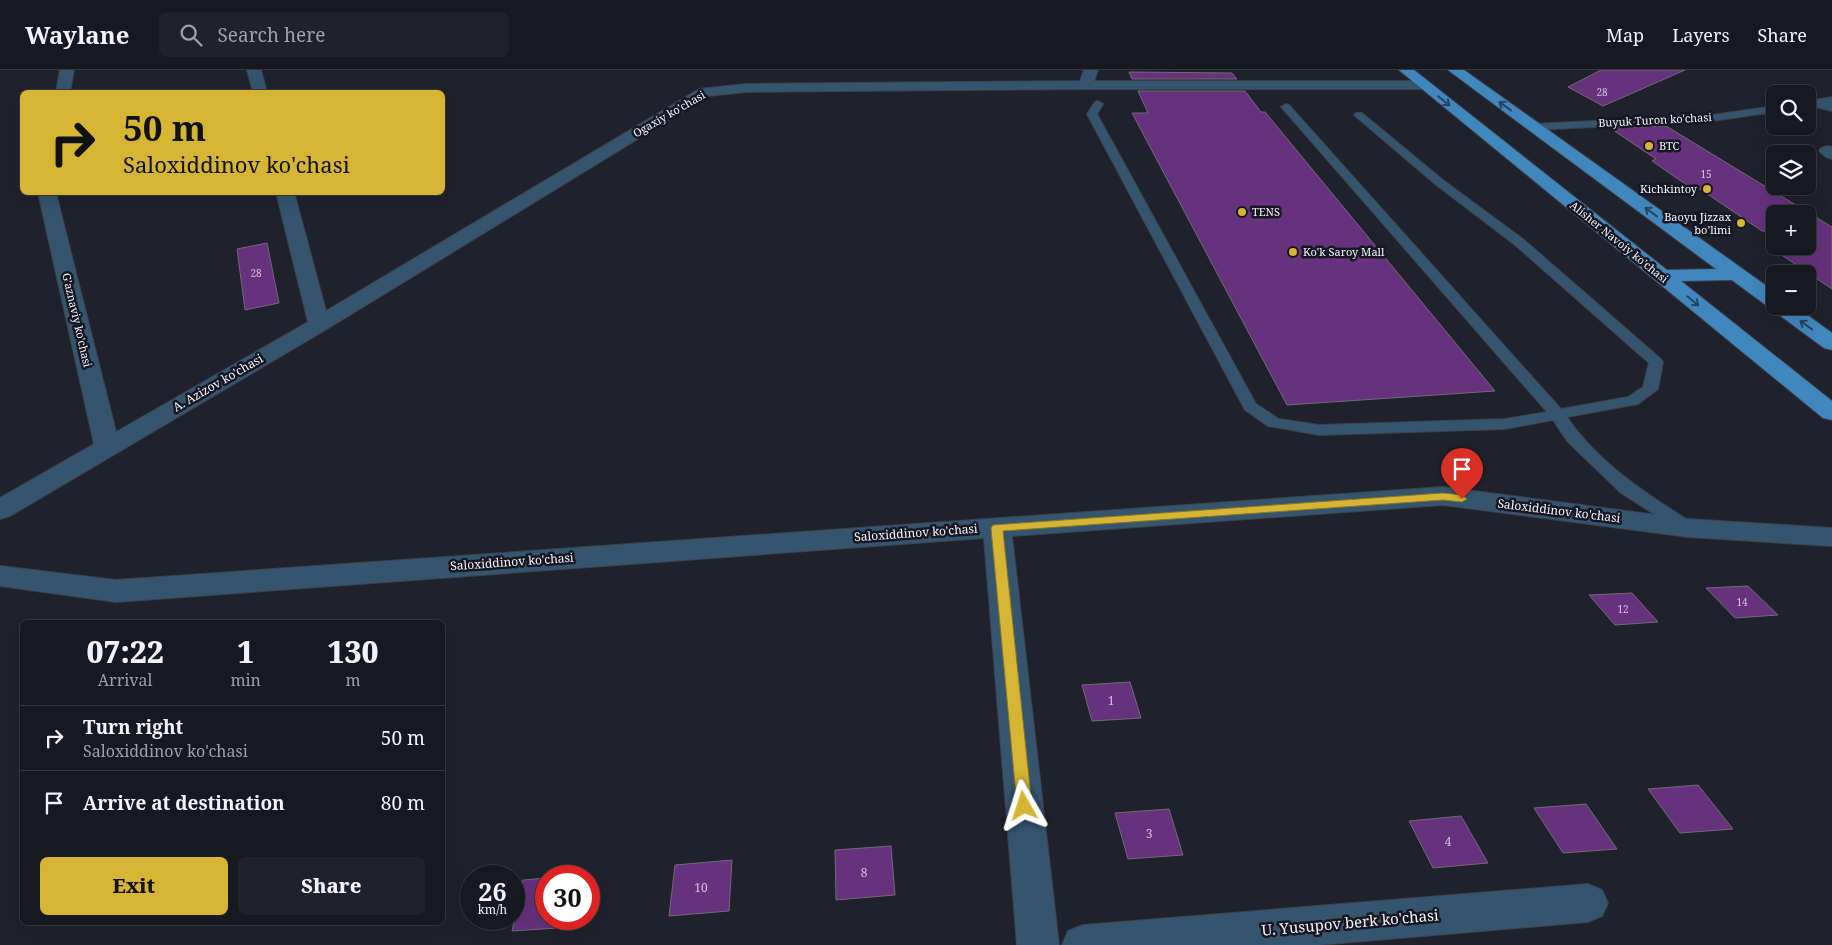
<!DOCTYPE html>
<meta charset="utf-8">
<style>
body{margin:0;font-family:"Noto Serif",serif;background:#20222a;color:#f1f3f6;height:100vh;display:flex;flex-direction:column;font-size:19px;white-space:nowrap}
*{box-sizing:border-box;margin:0}
p{font-size:16px;color:#9ea0a5}
.icon{flex:none;width:28px;height:28px;fill:none;stroke:currentColor;stroke-width:2;stroke-linecap:round;stroke-linejoin:round}
.map{position:relative;flex:1;overflow:hidden}
.drawer{position:absolute;left:20px;top:550px;width:425px;height:305px;display:flex;flex-direction:column;background:#171921;border-radius:8px;box-shadow:0 5px 20px #0002,0 0 0 1px #36383f}
.drawer>*{flex:none}
.top-card{position:absolute;left:20px;top:20px;width:425px;height:105px;border-radius:8px;box-shadow:0 5px 20px #0002,0 0 0 1px #36383f;background:#d6b534;color:#111;overflow:hidden}
.fabs{position:absolute;left:1766px;top:15px;display:grid;gap:10px}
.fabs a{display:grid;place-items:center;width:50px;height:50px;border-radius:8px;background:#171921;box-shadow:0 5px 20px #0002,0 0 0 1px #36383f;font-size:25px}
.speed{position:absolute;left:460px;top:795px;display:flex;gap:10px;font-size:25px;font-weight:700;text-align:center}
.speed>*{display:grid;place-content:center;width:65px;height:65px;border-radius:50%;background:#171921;box-shadow:0 5px 20px #0002,0 0 0 1px #36383f;line-height:1}
.speed small{font-size:12px;font-weight:400}
.speed .limit{border:8px solid #d22;background:#fff;color:#111}
.pin{position:absolute;display:grid;place-items:center;width:42px;height:42px;color:#fff;margin:-51px -21px;border-radius:50% 50% 50% 0;rotate:-45deg;box-shadow:0 0 5px #0007}
.pin .icon{rotate:45deg}
.me{position:absolute;width:55px;margin:-28px;rotate:354deg;stroke-linejoin:round;filter:drop-shadow(0 0 4px #0008)}
.turn{display:flex;align-items:center;gap:18px;height:105px;padding:0 20px;font-size:22px}
.turn .icon{width:65px;height:65px;stroke-width:2.5}
.turn b{display:block;font-size:35px;line-height:42px}
.eta{display:flex;justify-content:space-evenly;align-items:center;height:85px;text-align:center}
.eta b{font-size:30px;font-weight:800;line-height:35px}
.button{display:flex;gap:10px;margin-top:auto;padding:10px 20px}
.button a{flex:1;height:58px;border-radius:8px;background:#d6b534;color:#111;font-size:20px;font-weight:800;line-height:58px;text-align:center}
.button a+a{background:#20222a;color:#f1f3f6}
ul{padding:0;list-style:none}
li{display:flex;align-items:center;gap:15px;height:65px;padding:0 20px;border-top:1px solid #36383f}
li div{flex:1}
li b{display:block;font-size:19px}
li em{font-style:normal}
header{display:flex;align-items:center;gap:30px;box-sizing:border-box;height:70px;padding:0 25px;background:#171921;border-bottom:1px solid #36383f}
header strong{font-size:24px}
nav{display:flex;gap:28px;margin-inline-start:auto;font-size:18px}
.search{width:350px;height:45px;background:#20222a;display:flex;align-items:center;gap:12px;box-sizing:border-box;padding:0 18px;border-radius:8px;color:#9ea0a5;font-size:19px}
.map>svg:first-child{display:block}
.building{fill:#66327d;stroke:#726976}
.lines{fill:none;stroke-linecap:round;stroke-linejoin:round}
.service-casing{stroke:#3d3f49;stroke-width:2}
.minor-casing{stroke:#3d3f49;stroke-width:2}
.primary-casing{stroke:#3d3f49;stroke-width:2}
.service{fill:#35556f;fill-rule:evenodd}
.minor{fill:#35556f;fill-rule:evenodd}
.primary{fill:#4087be;fill-rule:evenodd}
.oneway{stroke:#274460}
.route{fill:#d6b534;stroke:#8b7622}
.poi-dot{fill:#d6b534;stroke:#161722;stroke-width:2}
.labels{text-anchor:middle;stroke-width:5;stroke-linejoin:round;paint-order:stroke}
.number-label{font-size:10px;fill:#d0c4dc}
.far-street-label{font-size:11px;fill:#f3f4fc;stroke:#161722}
.far-poi-label{font-size:11px;fill:#f3f4fc;stroke:#161722;text-anchor:start}
.street-label{font-size:12px;fill:#f3f4fc;stroke:#161722}
.near-number-label{font-size:12px;fill:#d0c4dc}
.near-street-label{font-size:15px;fill:#f3f4fc;stroke:#161722}
</style>
<header>
<strong>Waylane</strong>
<div class="search"><svg class="icon" aria-label="search" viewBox="0 0 24 24"><circle cx="10" cy="10" r="6"/><path d="M15 15l6 6"/></svg>Search here</div>
<nav><a>Map</a><a>Layers</a><a>Share</a></nav>
</header>
<div class="map">
<svg width="1832" height="875" viewBox="0 0 1832 875">
<rect width="100%" height="100%" fill="#1f212c"/>
<path class="building" d="M1601,0h84l-82,36 -35,-19z
M1129,2l103,1 5,6h-105z
M1138,21h107l16,21h4l230,279 -208,14 -155,-292h16z
M1666,56l166,101v62l-49,-33 -2,-10h27v-32h-33v17h-13l-62,-42 -9,-1 -39,-27 4,-2 -46,-31z
M267,173l12,60 -34,7 -8,-61z
M1748,516l30,29 -43,3 -29,-30z
M1632,523l26,29 -43,3 -26,-30z
M1130,612l11,36 -49,3 -10,-36z
M1698,715l35,44 -53,4 -32,-44z
M1586,734l31,45 -54,4 -29,-45z
M1169,739l14,46 -55,4 -13,-46z
M1461,746l27,47 -55,5 -24,-47z
M891,776l4,49 -59,5 -1,-50z
M732,790l-3,51 -60,5 6,-51z
M546,808v41h28l-1,8 -61,4 11,-51z"/>
<g class="lines">
<defs>
<path id="service" d="M1832,27v6l-24,4v-6z
M1098,31l5,3 -6,10 159,290 23,15 40,6 186,-6 42,-7 -264,-303 -2,-2 5,-3 3,1 272,304 67,-12 15,-10 6,-24 -134,-118 -80,-61 -81,-69 2,-2h6l81,67 80,59 138,120 2,3 -5,27 -20,15 -71,13c32,47 80,77 127,107l3,4 -3,4 -6,2 -6,-2 -61,-39 -54,-52 -14,-21 -48,9 -186,6 -51,-9 -23,-16 -158,-296 8,-12z
M1775,36v6l-63,9 -178,9 -5,-3 5,-3 178,-9z"/>
<path id="minor" d="M60,0h14l-4,22h-14z
M247,0h14l6,22h-14z
M1084,0h14l-4,11h330l7,4 -7,4h-339l-339,3 -38,4 -381,233 -317,187 -10,3v-21l94,-54 -55,-247 1,-5h18l-1,5 59,235 192,-110 -32,-130h18l32,119 373,-222 47,-5 334,-3z
M1815,29l17,4v8l-22,-5 -2,-3 2,-3z
M1827,76l5,1v12l-6,-2 -7,-6 2,-3z
M1443,417l245,32 144,9v18l-144,-9 -245,-32 -431,31 47,409h-42l-33,-407 -868,64 -116,-16v-20l116,14z
M1588,814l14,6 6,13 -6,13 -14,6 -269,23h-257l6,-14 15,-6z"/>
<path id="primary" d="M1399,0h15l253,200 49,-1 -268,-199h16l311,222v14h20l37,27v17l-8,-2 -92,-68 -51,1 151,120v19l-9,-2z"/>
</defs>
<use href="#service" class="service-casing"/>
<use href="#minor" class="minor-casing"/>
<use href="#primary" class="primary-casing"/>
<use href="#service" class="service"/>
<use href="#minor" class="minor"/>
<use href="#primary" class="primary"/>
</g>
<defs><path id="oneway-shaft" d="M-6 0H5M1.5-3L5.5 0L1.5 3" fill="none" stroke-width="1.6" stroke-linecap="round" stroke-linejoin="round" transform="scale(1.25)"/></defs>
<g class="oneway">
<use href="#oneway-shaft" transform="translate(1444 31) rotate(39)"/>
<use href="#oneway-shaft" transform="translate(1505 36) rotate(-144)"/>
<use href="#oneway-shaft" transform="translate(1651 142) rotate(-144)"/>
<use href="#oneway-shaft" transform="translate(1693 231) rotate(39)"/>
<use href="#oneway-shaft" transform="translate(1806 255) rotate(-144)"/>
</g>
<path class="route" d="M1443,423l19,2 5,4 -5,3 -19,-2 -440,31 29,275 -2,5 -6,2 -5,-2 -2,-5 -26,-278 2,-3z"/>
<g class="poi-dot">
<circle cx="1649" cy="76" r="5"/>
<circle cx="1707" cy="119" r="5"/>
<circle cx="1242" cy="142" r="5"/>
<circle cx="1741" cy="153" r="5"/>
<circle cx="1293" cy="182" r="5"/>
</g>
<g class="labels">
<g class="number-label">
<text x="1602" y="26">28</text>
<text x="1706" y="108">15</text>
<text x="256" y="207">28</text>
<text x="1742" y="536">14</text>
<text x="1623" y="543">12</text>
</g>
<g class="far-street-label">
<text transform="translate(669 44) rotate(-30)" y="4">Ogaxiy ko'chasi</text>
<text transform="translate(1655 50) rotate(-3)" y="4">Buyuk Turon ko'chasi</text>
<text transform="translate(1619 172) rotate(39)" y="4">Alisher Navoiy ko'chasi</text>
<text transform="translate(77 250) rotate(77)" y="4">G'aznaviy ko'chasi</text>
</g>
<g class="far-poi-label">
<text x="1659" y="80">BTC</text>
<text x="1697" y="123" text-anchor="end">Kichkintoy</text>
<text x="1252" y="146">TENS</text>
<text x="1731" y="151" text-anchor="end">Baoyu Jizzax<tspan x="1731" dy="13">bo’limi</tspan></text>
<text x="1303" y="186">Ko'k Saroy Mall</text>
</g>
<g class="street-label">
<text transform="translate(218 313) rotate(-30)" y="4">A. Azizov ko'chasi</text>
<text transform="translate(1559 441) rotate(7)" y="4">Saloxiddinov ko'chasi</text>
<text transform="translate(916 463) rotate(-4)" y="4">Saloxiddinov ko'chasi</text>
<text transform="translate(512 492) rotate(-4)" y="4">Saloxiddinov ko'chasi</text>
</g>
<g class="near-number-label">
<text x="1111" y="635">1</text>
<text x="1149" y="768">3</text>
<text x="1448" y="776">4</text>
<text x="864" y="807">8</text>
<text x="701" y="822">10</text>
</g>
<g class="near-street-label">
<text transform="translate(1350 853) rotate(-5)" y="5">U. Yusupov berk ko'chasi</text>
</g>
</g>
</svg>
<div class="fabs">
<a><svg class="icon" aria-label="search" viewBox="0 0 24 24"><circle cx="10" cy="10" r="6"/><path d="M15 15l6 6"/></svg></a>
<a><svg class="icon" aria-label="layers" viewBox="0 0 24 24"><path d="M12 4l9 5-9 5-9-5zM3 14l9 5 9-5"/></svg></a>
<a>+</a>
<a>−</a>
</div>
<div class="speed"><div>26<small>km/h</small></div><div class="limit">30</div></div>
<div class="pin" style="left:1462px;top:429px;background:#d93025"><svg class="icon" aria-label="arrive" viewBox="0 0 24 24"><path d="M6 21V4h12l-3 4 3 4H6"/></svg></div>
<svg class="me" style="left:1024px;top:736px" viewBox="-20 -20 40 40"><path d="M0-17L14 15 0 8-14 15z" fill="#d6b534" stroke="#fff" stroke-width="4"/></svg>
<div class="top-card">
<div class="turn"><svg class="icon" aria-label="right" viewBox="0 0 24 24"><path d="M7 20v-9h11M14 6l5 5-5 5"/></svg><div><b>50 m</b>Saloxiddinov ko'chasi</div></div>
</div>
<section class="drawer">
<div class="eta">
<div><b>07:22</b><p>Arrival</p></div>
<div><b>1</b><p>min</p></div>
<div><b>130</b><p>m</p></div>
</div>
<ul>
<li><svg class="icon" aria-label="right" viewBox="0 0 24 24"><path d="M7 20v-9h11M14 6l5 5-5 5"/></svg><div><b>Turn right</b><p>Saloxiddinov ko'chasi</p></div><em>50 m</em></li>
<li><svg class="icon" aria-label="arrive" viewBox="0 0 24 24"><path d="M6 21V4h12l-3 4 3 4H6"/></svg><div><b>Arrive at destination</b></div><em>80 m</em></li>
</ul>
<div class="button"><a>Exit</a><a>Share</a></div>
</section>
</div>
